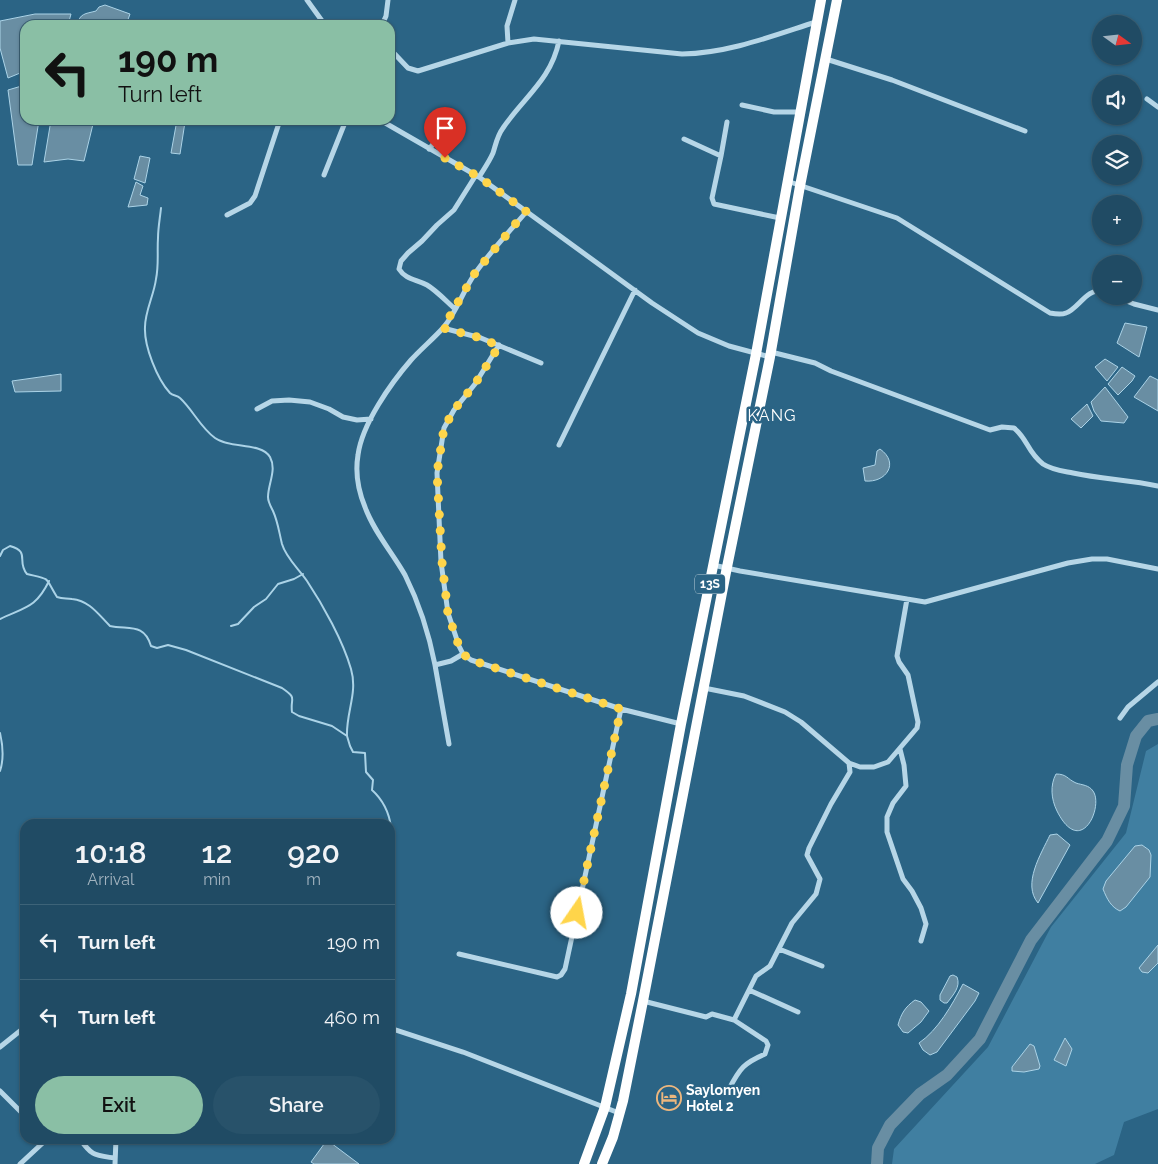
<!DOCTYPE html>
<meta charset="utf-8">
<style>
body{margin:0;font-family:Raleway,sans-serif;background:#28526a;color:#f1f3f6;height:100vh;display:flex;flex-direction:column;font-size:19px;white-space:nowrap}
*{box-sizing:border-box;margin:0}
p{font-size:16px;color:#a2b3bf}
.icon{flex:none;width:28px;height:28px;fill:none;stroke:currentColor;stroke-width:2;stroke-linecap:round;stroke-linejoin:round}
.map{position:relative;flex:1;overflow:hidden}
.side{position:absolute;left:20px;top:819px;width:375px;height:325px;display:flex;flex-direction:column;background:#204b64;border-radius:15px;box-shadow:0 1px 4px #0004,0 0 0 1px #3d6378}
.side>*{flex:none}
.guide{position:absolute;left:20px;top:20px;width:375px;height:105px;border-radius:15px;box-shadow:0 1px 4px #0004,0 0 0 1px #3d6378;background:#8abfa5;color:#111;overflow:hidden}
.needle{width:32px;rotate:105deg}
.tools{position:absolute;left:1092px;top:15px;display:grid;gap:10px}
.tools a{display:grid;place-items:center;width:50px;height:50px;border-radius:50%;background:#204b64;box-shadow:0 1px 4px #0004,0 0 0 1px #3d6378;font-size:25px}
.pin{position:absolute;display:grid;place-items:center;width:42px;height:42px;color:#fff;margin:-51px -21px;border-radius:50% 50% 50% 0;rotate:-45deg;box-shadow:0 0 5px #0007}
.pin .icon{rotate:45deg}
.me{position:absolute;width:55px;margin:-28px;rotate:12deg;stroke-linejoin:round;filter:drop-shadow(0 0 4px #0008)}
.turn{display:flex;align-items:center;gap:18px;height:105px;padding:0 15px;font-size:22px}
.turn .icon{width:65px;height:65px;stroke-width:2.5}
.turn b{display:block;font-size:35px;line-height:42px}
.eta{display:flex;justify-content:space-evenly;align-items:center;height:85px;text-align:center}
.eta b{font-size:30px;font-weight:600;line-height:35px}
.primary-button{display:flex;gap:10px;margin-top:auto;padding:10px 15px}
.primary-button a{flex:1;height:58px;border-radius:30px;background:#8abfa5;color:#111;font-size:20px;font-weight:600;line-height:58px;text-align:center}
.primary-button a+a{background:#28526a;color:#f1f3f6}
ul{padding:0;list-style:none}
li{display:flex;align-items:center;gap:15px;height:75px;padding:0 15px;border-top:1px solid #3d6378}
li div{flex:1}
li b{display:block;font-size:19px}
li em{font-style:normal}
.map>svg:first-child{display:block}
.green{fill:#407fa1}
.water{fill:#698ea3;stroke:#abd3e7}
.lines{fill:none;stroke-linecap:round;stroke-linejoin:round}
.stream{stroke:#abd3e7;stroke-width:2}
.river{stroke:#698ea3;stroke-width:12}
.street{stroke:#b6d6e7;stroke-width:5}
.highway{stroke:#fff;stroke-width:10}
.route{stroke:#ffd54a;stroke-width:9;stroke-dasharray:0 16.2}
.labels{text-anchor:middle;stroke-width:5;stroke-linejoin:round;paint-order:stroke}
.shield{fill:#2b6485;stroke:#bfd0da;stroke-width:1}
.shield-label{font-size:12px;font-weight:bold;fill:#fff}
.poi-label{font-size:14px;font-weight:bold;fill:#fff;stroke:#2b6485;text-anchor:start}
.quarter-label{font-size:16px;letter-spacing:1px;fill:#fff;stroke:#2b6485}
</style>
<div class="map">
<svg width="1158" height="1164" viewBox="0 0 1158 1164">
<rect width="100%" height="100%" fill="#2b6485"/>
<path class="green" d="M1158,744v365l-34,13 -10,33 -19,9h-203l2,-15 94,-102 63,-120 75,-94 20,-82z"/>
<path class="water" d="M105,5l25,9 -4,11h-49c3,-12 8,-11 19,-14l3,-4z
M35,14h36l-3,11h-43v46l-17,7 -8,-30v-27z
M25,85v35h14l-7,45h-14l-10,-75z
M51,120h43l-10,41 -16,-2 -24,3z
M177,120l8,2 -5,32 -9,-1z
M140,156l10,2 -5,25 -11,-4z
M136,182l7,4 -3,9 8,3 -1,7 -19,2z
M1125,323l22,4 -8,30 -22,-14z
M1105,359l13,8 -11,14 -12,-14z
M1122,367l13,9 -3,5 -14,14 -10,-11z
M61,374v17l-46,1 -3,-11z
M1150,376l8,4v31l-24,-14z
M1105,387l23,30 -4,6 -23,-2 -7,-10 -3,-9z
M1087,404l6,12 -12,12 -10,-9z
M880,449c20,14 6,34 -15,32l-2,-13 12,-3 2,-14z
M1056,774c11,0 11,5 20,9 6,2 13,2 17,8 11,15 -12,68 -36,20 -6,-12 -7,-26 -1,-37z
M1057,834l13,11 -32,58c-16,-19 3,-49 12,-68z
M1142,845l7,5 2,5 -1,22 -24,30 -6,4c-9,-4 -13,-12 -17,-22l3,-8 29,-35z
M1158,945v18l-10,10 -6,-1 -3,-4z
M953,975l4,2c4,10 -4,18 -10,26h-3l-4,-3v-5l10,-19z
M963,984l16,9 -4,8 -38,51 -7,3 -7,-5 -4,-7c19,-13 33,-38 44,-59z
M915,1000l6,2 8,9 -8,11 -13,11 -5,-1 -5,-7c3,-11 7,-18 17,-25z
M1065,1038l7,11 -6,17 -12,-6z
M1030,1044l4,2 6,20 -1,3 -15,3 -12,-1v-4z
M327,1140l32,24h-45l-3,-2z"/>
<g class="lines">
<path class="stream" d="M161,208c-1,10 -3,20 -3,30 -1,14 1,27 -2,41 -2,16 -11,32 -11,48 -1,19 12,52 25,66 3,3 7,2 10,5 13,12 20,29 35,40 15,11 46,4 55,19 7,13 -2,27 -2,40 0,5 3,10 5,14 5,11 6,21 9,33 4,14 17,25 25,37 16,24 36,60 44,88 7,24 -5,43 -4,67
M0,556l3,-6 7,-4c21,6 6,15 17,28 25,6 17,2 30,23 6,2 9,1 15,2 18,2 26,15 38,27 19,4 34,-3 41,20l6,2 11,-3 18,5 96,38c16,11 8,9 10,24l7,4 33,10 15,10 3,10 3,6 12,1 1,19 7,8 -1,10c11,10 17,22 19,37
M0,619c25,-12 36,-11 49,-38
M231,626l7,-2 16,-17 12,-8 12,-15 16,-5 9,-5
M0,733c3,13 4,26 0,38"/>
<path class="river" d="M877,1164l1,-16 12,-23 30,-31 27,-19 33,-36 51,-99 76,-99 17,-35 3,-41 9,-29 12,-15 10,-2"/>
<path class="street" d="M307,0l18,25
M382,25l4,-9 2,-16
M508,43l-1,-17 8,-26
M390,49l18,19 10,3 90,-28 26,-4 148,15c47,-1 90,-18 134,-32
M826,59l66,21 133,51
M1147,99l11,8
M742,105l32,7h26
M380,120l99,57 173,126 46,30 31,13 41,11
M684,139l37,17 -9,42 2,6 66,14
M429,149l21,-24
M721,156l6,-34
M324,175l22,-55
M479,177c5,-8 10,-15 14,-24 3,-9 4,-17 10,-25 21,-31 48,-48 56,-87
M787,181l110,37 153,95c5,1 11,2 16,0 12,-4 22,-26 35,-21
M227,215l23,-12 5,-7 25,-76
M1114,296l20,8 24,6
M455,309c-9,-8 -18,-18 -28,-24 -11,-6 -21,-5 -28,-16l2,-8 7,-8 14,-12 15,-16 17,-15 22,-35
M443,328l38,10 60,25
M499,345l-24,39 -21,26 -10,18 -7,45 4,89 7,51 11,33 4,8 8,6 150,49 60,15
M771,352l44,11 16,8 159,59 12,-3 12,1c14,11 13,24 29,36 9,6 20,7 30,9 28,6 57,7 85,13
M257,409l15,-8 17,-1 21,2 19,7 14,8 14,3 14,-1
M559,445l76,-155
M713,565l27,6 185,31 143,-39 24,-4h15l51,10
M463,654l-12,7 -16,4c-6,-31 -16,-62 -30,-90 -13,-23 -31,-43 -40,-68 -7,-17 -10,-34 -7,-52 4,-31 33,-72 53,-95 10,-11 22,-21 32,-32 14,-16 20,-38 33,-56 15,-21 34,-41 51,-61
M435,665l14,79
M704,688l40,8 41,16 16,10 48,41 11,4h14l14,-5 29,-34 1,-6 -10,-47 -9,-13 -2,-6 10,-57
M1120,718l8,-11 30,-25
M900,749l4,16 2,21 -13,17 -6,14v15l16,47 9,12 9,17 5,16 -5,17
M779,949l43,17
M459,954l98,23 4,-2 4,-6 56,-260
M749,990l49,22
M643,1001l63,16 6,-3 22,6 22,-44 14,-10 22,-43 24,-29 4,-15 -13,-24 2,-7 22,-44 19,-32 -1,-9
M390,1028l73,24 156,61
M0,1047l25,-20
M729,1089c11,-21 15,-26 36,-35l3,-9 -2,-4 -32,-21
M0,1091l25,25
M80,1139c12,17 14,16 34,19
M20,1164l27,-25
M115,1164l1,-25"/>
<path class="highway" d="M584,1164l21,-57 26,-113 50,-270 75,-370 65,-354
M602,1164l11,-27 10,-36 20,-100 84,-434 43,-210 30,-171 37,-186"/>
</g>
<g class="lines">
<path class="route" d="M445,158l34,19 47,34 -51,62 -32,55 38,10 18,8 -24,38 -21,26 -10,18 -7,45 5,89 6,52 11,32 4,8 8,6 150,49 -44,204"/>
</g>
<defs>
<symbol id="hotel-ring" viewBox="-11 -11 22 22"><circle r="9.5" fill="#2b6485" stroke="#edb77e" stroke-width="1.5"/><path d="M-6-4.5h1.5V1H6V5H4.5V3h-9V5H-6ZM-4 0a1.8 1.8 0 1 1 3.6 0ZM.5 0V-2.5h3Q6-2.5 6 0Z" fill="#edb77e"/></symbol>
</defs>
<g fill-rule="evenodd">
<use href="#hotel-ring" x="655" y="1084" width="28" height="28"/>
</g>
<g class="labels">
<rect class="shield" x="695" y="574.5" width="30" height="19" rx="4"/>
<g class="shield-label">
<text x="710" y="588">13S</text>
</g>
<g class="poi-label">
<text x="686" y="1095">Saylomyen<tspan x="686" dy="16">Hotel 2</tspan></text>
</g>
<g class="quarter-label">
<text x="772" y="421">KANG</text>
</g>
</g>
</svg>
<div class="tools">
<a><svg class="needle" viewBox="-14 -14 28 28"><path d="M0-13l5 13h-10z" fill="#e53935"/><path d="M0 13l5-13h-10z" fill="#a2b3bf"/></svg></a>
<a><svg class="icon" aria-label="sound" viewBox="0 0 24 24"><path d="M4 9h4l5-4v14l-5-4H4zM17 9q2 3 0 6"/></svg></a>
<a><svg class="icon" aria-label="layers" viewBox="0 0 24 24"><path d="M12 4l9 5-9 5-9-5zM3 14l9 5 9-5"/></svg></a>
<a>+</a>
<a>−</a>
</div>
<div class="pin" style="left:445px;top:158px;background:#d93025"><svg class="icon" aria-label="arrive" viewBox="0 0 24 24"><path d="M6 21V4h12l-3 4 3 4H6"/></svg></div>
<svg class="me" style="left:577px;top:913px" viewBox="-20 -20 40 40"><circle r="19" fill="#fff"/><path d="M0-13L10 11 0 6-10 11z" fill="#ffd54a"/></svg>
<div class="guide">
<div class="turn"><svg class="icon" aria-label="left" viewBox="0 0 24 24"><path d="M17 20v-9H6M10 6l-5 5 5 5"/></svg><div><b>190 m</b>Turn left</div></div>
</div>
<section class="side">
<div class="eta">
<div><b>10:18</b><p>Arrival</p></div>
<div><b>12</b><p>min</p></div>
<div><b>920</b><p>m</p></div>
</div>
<ul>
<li><svg class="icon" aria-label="left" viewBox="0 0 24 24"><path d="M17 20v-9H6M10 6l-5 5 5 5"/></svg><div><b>Turn left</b></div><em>190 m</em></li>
<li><svg class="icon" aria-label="left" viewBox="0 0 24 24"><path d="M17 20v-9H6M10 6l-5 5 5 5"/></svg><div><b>Turn left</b></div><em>460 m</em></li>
</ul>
<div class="primary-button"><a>Exit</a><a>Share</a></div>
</section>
</div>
